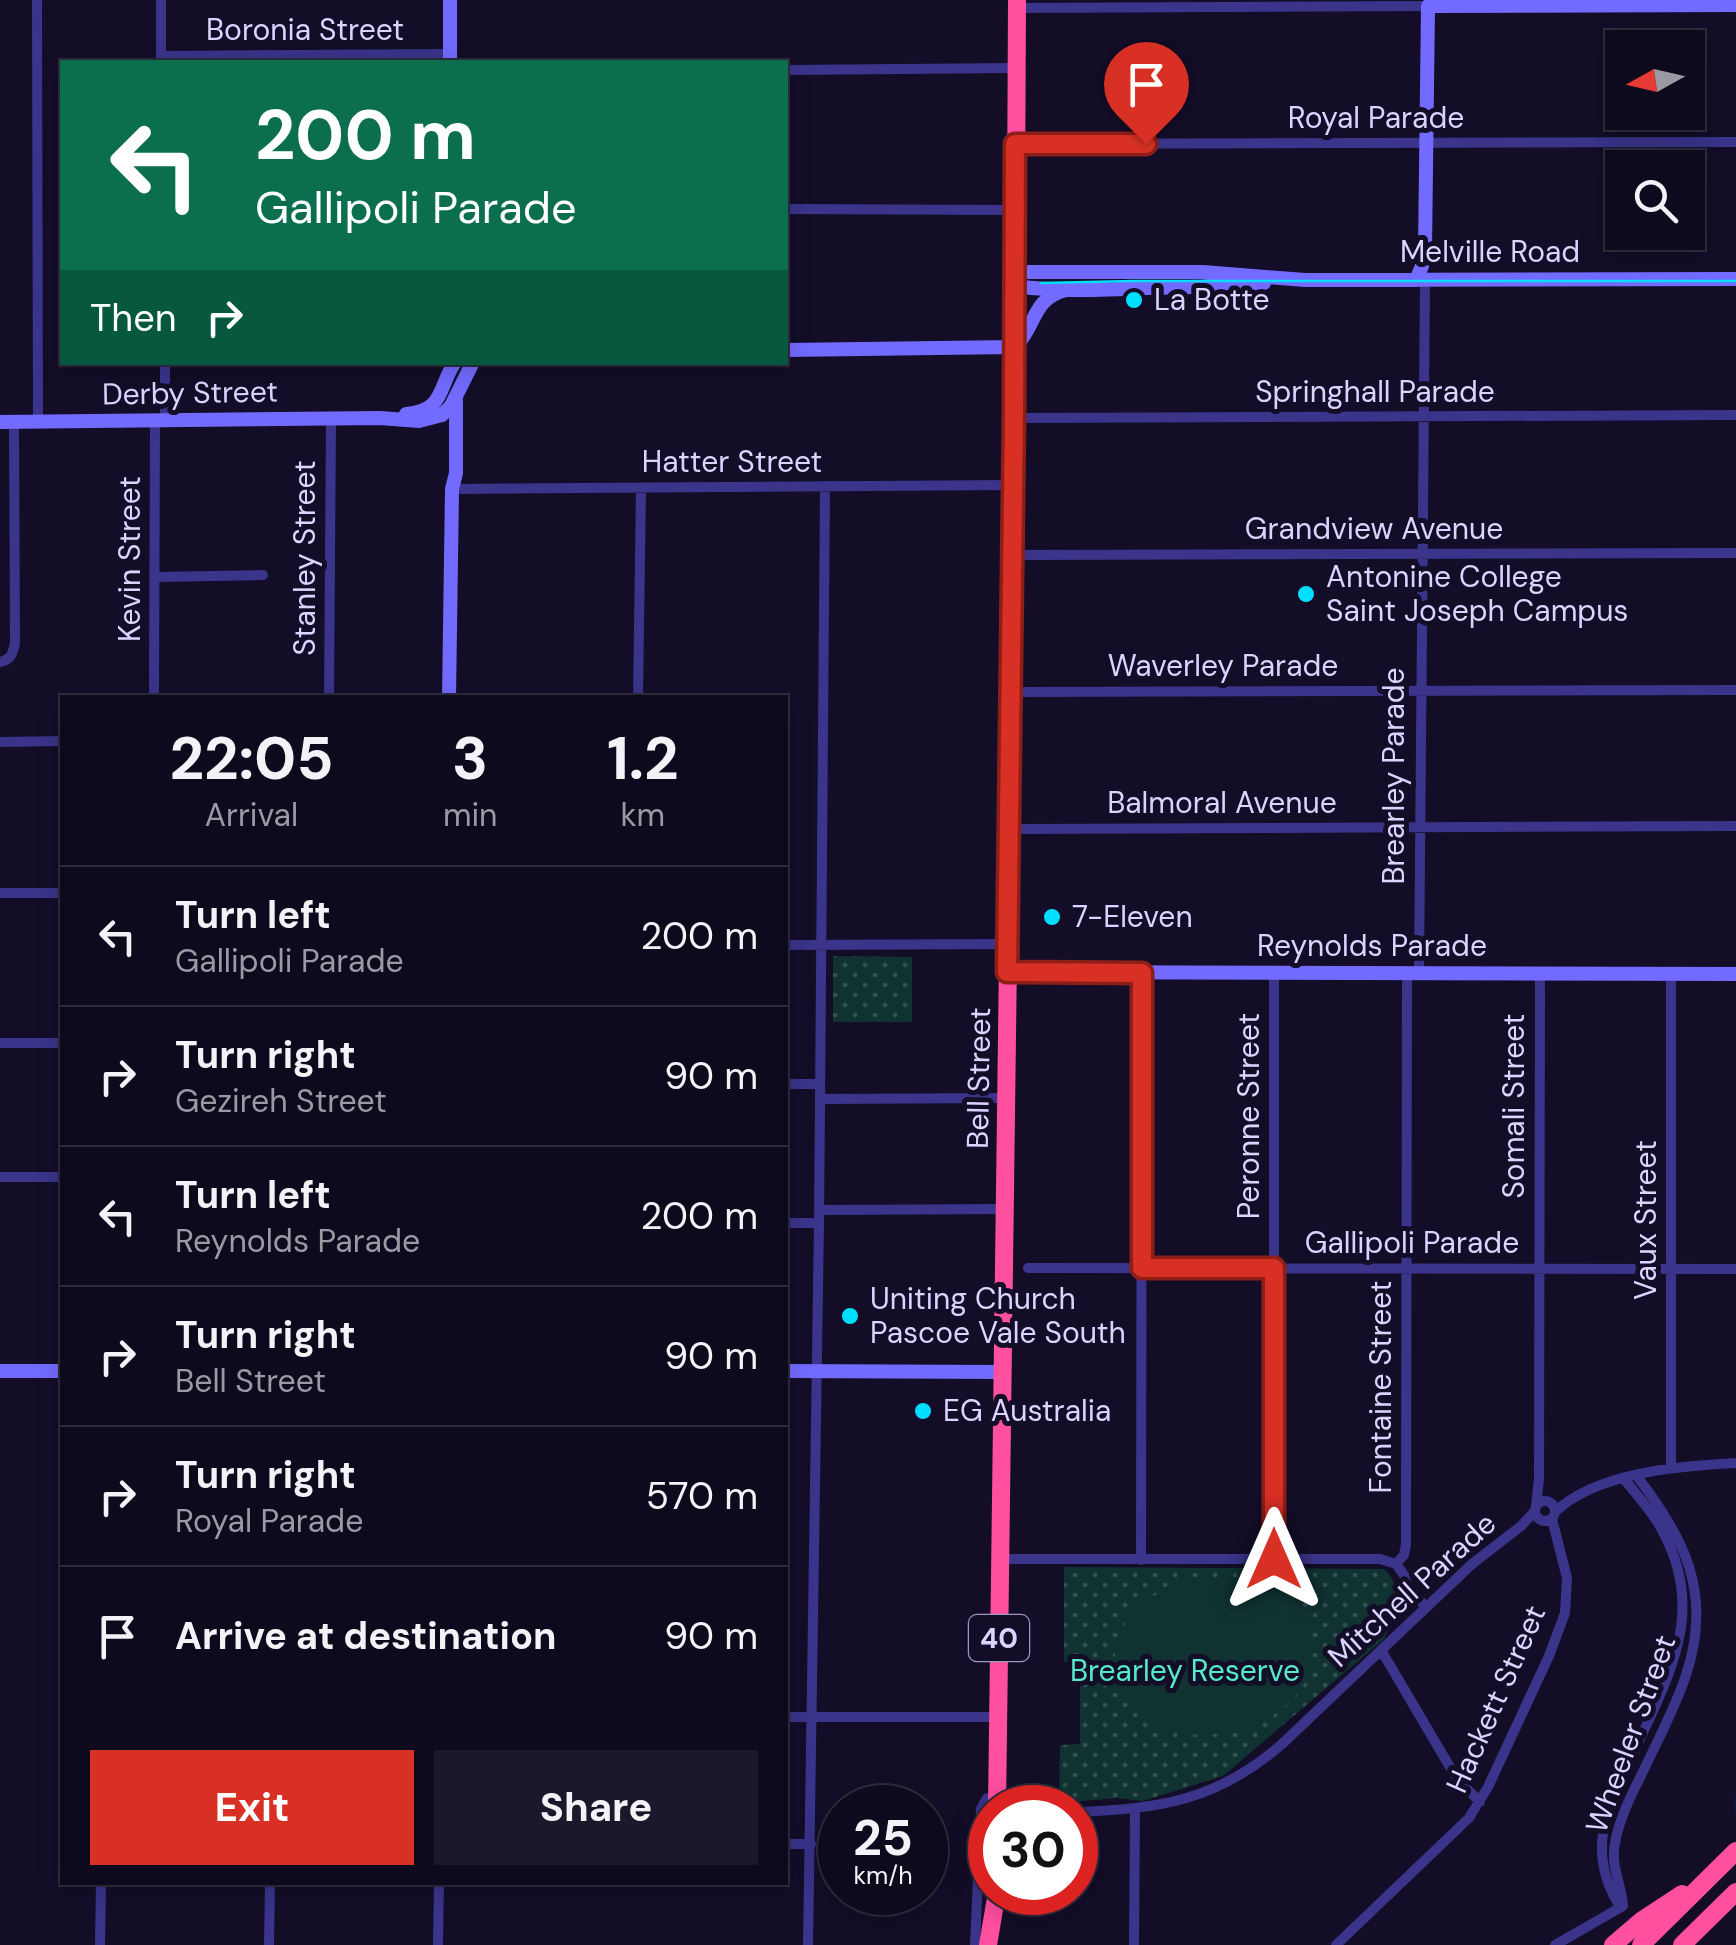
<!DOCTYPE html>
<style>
body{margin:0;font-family:"DM Sans",sans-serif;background:#1c182b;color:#f1f3f6;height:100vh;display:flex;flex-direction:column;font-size:38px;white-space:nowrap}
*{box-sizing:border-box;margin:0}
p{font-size:32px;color:#9b9aa4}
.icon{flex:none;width:55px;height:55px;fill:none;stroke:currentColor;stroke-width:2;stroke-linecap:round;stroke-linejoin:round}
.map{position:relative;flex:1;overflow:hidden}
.side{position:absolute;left:60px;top:695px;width:728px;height:1190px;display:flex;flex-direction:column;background:#0e0a1e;border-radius:0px;box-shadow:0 5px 25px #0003,0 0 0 2px #2e2b3c}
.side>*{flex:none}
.hud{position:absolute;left:60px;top:60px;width:728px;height:305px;border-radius:0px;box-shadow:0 5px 25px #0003,0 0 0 2px #2e2b3c;background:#0b6e4f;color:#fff;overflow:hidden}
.needle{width:65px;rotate:262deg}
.tools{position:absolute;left:1605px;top:30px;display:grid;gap:20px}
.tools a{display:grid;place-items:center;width:100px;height:100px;border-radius:0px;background:#0e0a1e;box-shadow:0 5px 25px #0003,0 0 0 2px #2e2b3c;font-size:50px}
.speed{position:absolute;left:818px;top:1785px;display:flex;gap:20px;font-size:50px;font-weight:700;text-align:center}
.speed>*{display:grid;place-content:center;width:130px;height:130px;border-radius:50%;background:#0e0a1e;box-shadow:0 5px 25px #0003,0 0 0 2px #2e2b3c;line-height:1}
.speed small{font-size:25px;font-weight:400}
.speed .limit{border:15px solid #d22;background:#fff;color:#111}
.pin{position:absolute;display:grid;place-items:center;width:85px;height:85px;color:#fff;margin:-102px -42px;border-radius:50% 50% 50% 0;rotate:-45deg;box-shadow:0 0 10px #0007}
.pin .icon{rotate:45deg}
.me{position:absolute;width:110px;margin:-55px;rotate:0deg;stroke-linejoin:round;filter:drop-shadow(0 0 8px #0008)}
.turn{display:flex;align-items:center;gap:35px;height:210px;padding:0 30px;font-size:45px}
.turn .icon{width:130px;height:130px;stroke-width:2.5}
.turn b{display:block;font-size:70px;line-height:85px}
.then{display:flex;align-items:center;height:95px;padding:0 30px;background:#0003;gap:20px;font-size:38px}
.eta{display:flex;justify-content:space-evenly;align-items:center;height:170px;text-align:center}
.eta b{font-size:60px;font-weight:700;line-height:70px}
.primary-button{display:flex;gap:20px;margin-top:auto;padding:20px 30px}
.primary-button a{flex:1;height:115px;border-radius:0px;background:#d93025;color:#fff;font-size:40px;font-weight:700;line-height:115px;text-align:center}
.primary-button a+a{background:#1c182b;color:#f1f3f6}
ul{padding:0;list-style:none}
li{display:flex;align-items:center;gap:30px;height:140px;padding:0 30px;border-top:2px solid #2e2b3c}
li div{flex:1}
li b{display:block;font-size:38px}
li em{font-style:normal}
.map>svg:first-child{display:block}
.park{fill:url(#park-dots)}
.pitch{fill:#103332}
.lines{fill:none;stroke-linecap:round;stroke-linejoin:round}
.stream{stroke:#051c49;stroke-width:2.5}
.street{stroke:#3a348b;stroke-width:10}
.secondary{stroke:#736bff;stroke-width:14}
.highway{stroke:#ff4f9f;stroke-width:18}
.tram{stroke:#00deff;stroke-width:2.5}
.route-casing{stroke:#8d1f18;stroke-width:25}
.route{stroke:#d93025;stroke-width:18}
.poi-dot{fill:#00deff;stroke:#130d28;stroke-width:4}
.labels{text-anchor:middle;stroke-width:10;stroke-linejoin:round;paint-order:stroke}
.shield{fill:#130d28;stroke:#9e98be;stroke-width:2.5}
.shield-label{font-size:28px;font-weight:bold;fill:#dad4ff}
.street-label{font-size:30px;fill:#dad4ff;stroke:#130d28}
.poi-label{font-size:30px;fill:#dad4ff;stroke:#130d28;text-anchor:start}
.park-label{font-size:30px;fill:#55eac9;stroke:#130d28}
</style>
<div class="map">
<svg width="1736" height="1945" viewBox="0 0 1736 1945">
<defs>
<pattern id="park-dots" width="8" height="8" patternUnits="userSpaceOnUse" patternTransform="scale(2.5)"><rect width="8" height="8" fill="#103332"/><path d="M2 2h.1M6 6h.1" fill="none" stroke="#325051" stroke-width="1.8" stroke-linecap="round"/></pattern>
</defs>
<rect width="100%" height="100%" fill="#130d28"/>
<path class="park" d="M833,956l79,1v65h-79z
M1064,1567l320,2c11,9 20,35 16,49l-9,6 -7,15 -161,137 -80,25 -25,-3 -59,5 1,-58 20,-1v-82h-16z"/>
<path class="pitch" d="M1231,1577c57,3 104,54 71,110 -22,36 -75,51 -115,47 -12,-2 -25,-4 -36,-10 -42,-24 -49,-85 -12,-117 25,-23 60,-29 92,-30z"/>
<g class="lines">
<path class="stream" d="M1736,1797v15"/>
<path class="street" d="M37,0l1,422
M161,0v62
M1017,8l411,-2
M161,56l289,-2
M785,70l231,-2
M1015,144l721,-2
M785,209l230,1
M165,362v58
M1015,418l721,-3
M452,489l561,-4
M1013,555l723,-2
M155,577l108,-2
M0,662c11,-2 13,-9 15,-19l-1,-221
M1010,692l726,-2
M154,698l1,-277
M329,698l2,-279
M638,698l3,-210
M0,742l62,-1
M1009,829l727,-3
M0,893h62
M785,945l222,-1
M1407,973l-1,571 -2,11 -8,9 8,11 4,13 18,19
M1419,974l6,-694
M0,1043h62
M785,1084h35
M820,1099l186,-1
M0,1177h62
M819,1210l186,-1
M785,1223h34
M1028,1268l708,1
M1671,1467v-493
M1535 1511a10 10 0 1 1 20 0a10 10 0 1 1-20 0Z
M1536,1506l3,-27 1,-505
M1555,1512c42,-40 125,-46 181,-49
M1000,1559h380l16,5
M1274,1559v-586
M1141,1560l1,-587
M1381,1650l76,129 23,23
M785,1717h213
M1075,1812c84,-3 142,-11 207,-68l190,-180 49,-38 14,-15
M785,1844h26
M1620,1907c-20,-32 -23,-63 -11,-99 12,-28 25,-56 38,-84 32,-69 54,-124 14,-196 -10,-18 -24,-33 -37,-49
M100,1945l1,-63
M269,1945l1,-63
M438,1945l1,-63
M808,1945l11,-722 6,-737
M975,1945l6,-136 6,-11 11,-1
M1134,1945l1,-136
M1336,1945l133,-127 19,-31 61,-131 16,-43 2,-35 -15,-59
M1555,1945l68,-39c-2,-26 -14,-40 -7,-68 6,-28 21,-53 33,-79 13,-27 28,-56 37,-84 27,-81 -1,-137 -50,-200"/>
<path class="secondary" d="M450,62v-62
M1015,272h188l102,8 431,-1
M1416,280l6,-14 3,-16 3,-244 308,-1
M1015,286c44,6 88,4 132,2 39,-1 78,-1 117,-5
M785,350l230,-3c22,-21 16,-48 51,-57
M406,414c39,-3 32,-27 49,-52
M0,422l380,-4 39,3 23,-6 9,-9 22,-44
M449,698l3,-209 4,-16v-73
M1007,972l729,2
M0,1371h62
M785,1371l217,1"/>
<path class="highway" d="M997,1808l18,-1390 2,-418
M988,1945l9,-53
M1613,1945l28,-24 41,-27
M1641,1945l95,-94
M1682,1945l54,-53"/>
<path class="tram" d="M1041,283l92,-2h603"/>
</g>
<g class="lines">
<defs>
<path id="route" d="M1146,144h-131l-1,274 -7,554 135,1v295h132v291"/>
</defs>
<use href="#route" class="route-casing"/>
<use href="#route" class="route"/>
</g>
<g class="poi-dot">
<circle cx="1134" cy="300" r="10"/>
<circle cx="1306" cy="594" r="10"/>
<circle cx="1052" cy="917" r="10"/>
<circle cx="850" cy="1316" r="10"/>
<circle cx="923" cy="1411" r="10"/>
</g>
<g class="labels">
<rect class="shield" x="969" y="1615" width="60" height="46" rx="8"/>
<g class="shield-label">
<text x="999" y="1648">40</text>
</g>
<g class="street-label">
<text x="305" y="40">Boronia Street</text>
<text x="1376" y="128">Royal Parade</text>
<text x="1490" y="262">Melville Road</text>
<text x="1375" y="402">Springhall Parade</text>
<text transform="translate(190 393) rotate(-1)" y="10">Derby Street</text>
<text x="732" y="472">Hatter Street</text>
<text x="1374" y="539">Grandview Avenue</text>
<text transform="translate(305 558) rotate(-90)" y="10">Stanley Street</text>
<text transform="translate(130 559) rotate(-90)" y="10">Kevin Street</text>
<text x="1223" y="676">Waverley Parade</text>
<text transform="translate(1394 776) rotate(-90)" y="10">Brearley Parade</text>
<text x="1222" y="813">Balmoral Avenue</text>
<text x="1372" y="956">Reynolds Parade</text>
<text transform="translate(979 1078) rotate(-89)" y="10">Bell Street</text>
<text transform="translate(1514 1106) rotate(-90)" y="10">Somali Street</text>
<text transform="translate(1249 1116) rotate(-90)" y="10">Peronne Street</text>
<text transform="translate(1646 1220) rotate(-90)" y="10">Vaux Street</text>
<text x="1412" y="1253">Gallipoli Parade</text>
<text transform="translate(1381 1387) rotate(-90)" y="10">Fontaine Street</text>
<text transform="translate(1412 1590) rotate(-42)" y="10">Mitchell Parade</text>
<text transform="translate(1496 1699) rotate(-66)" y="10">Hackett Street</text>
<text transform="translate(1631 1734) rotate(-70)" y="10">Wheeler Street</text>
</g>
<g class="poi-label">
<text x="1154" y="310">La Botte</text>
<text x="1326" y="587">Antonine College<tspan x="1326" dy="34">Saint Joseph Campus</tspan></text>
<text x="1072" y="927">7-Eleven</text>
<text x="870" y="1309">Uniting Church<tspan x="870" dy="34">Pascoe Vale South</tspan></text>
<text x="943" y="1421">EG Australia</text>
</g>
<g class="park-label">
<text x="1185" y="1681">Brearley Reserve</text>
</g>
</g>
</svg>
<div class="tools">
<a><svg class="needle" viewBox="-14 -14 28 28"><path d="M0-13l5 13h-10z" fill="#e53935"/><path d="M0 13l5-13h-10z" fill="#9b9aa4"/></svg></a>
<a><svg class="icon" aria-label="search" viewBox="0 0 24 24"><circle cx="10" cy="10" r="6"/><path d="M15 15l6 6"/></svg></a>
</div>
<div class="speed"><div>25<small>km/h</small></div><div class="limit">30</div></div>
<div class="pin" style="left:1146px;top:144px;background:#d93025"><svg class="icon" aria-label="arrive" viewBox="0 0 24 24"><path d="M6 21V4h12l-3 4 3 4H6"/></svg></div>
<svg class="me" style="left:1274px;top:1559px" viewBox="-20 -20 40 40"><path d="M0-17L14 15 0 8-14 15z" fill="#d93025" stroke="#fff" stroke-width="4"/></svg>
<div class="hud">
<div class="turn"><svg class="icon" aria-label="left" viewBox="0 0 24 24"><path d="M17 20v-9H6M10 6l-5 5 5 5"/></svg><div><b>200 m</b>Gallipoli Parade</div></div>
<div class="then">Then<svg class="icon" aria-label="right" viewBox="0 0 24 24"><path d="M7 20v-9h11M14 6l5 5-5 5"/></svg></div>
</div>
<section class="side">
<div class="eta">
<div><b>22:05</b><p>Arrival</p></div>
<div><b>3</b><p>min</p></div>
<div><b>1.2</b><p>km</p></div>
</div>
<ul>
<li><svg class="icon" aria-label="left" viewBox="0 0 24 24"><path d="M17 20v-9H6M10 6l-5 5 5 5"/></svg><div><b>Turn left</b><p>Gallipoli Parade</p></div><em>200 m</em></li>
<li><svg class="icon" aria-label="right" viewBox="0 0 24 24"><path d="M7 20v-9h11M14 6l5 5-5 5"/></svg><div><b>Turn right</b><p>Gezireh Street</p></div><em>90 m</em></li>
<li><svg class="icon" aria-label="left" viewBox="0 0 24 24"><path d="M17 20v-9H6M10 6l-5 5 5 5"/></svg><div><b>Turn left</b><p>Reynolds Parade</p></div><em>200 m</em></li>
<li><svg class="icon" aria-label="right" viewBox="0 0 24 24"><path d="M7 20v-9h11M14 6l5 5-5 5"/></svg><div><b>Turn right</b><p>Bell Street</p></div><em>90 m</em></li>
<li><svg class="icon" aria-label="right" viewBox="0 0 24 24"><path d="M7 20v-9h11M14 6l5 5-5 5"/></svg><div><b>Turn right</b><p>Royal Parade</p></div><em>570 m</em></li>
<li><svg class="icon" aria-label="arrive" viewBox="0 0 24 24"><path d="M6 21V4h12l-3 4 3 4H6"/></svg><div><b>Arrive at destination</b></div><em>90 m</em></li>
</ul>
<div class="primary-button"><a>Exit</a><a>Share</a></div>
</section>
</div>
